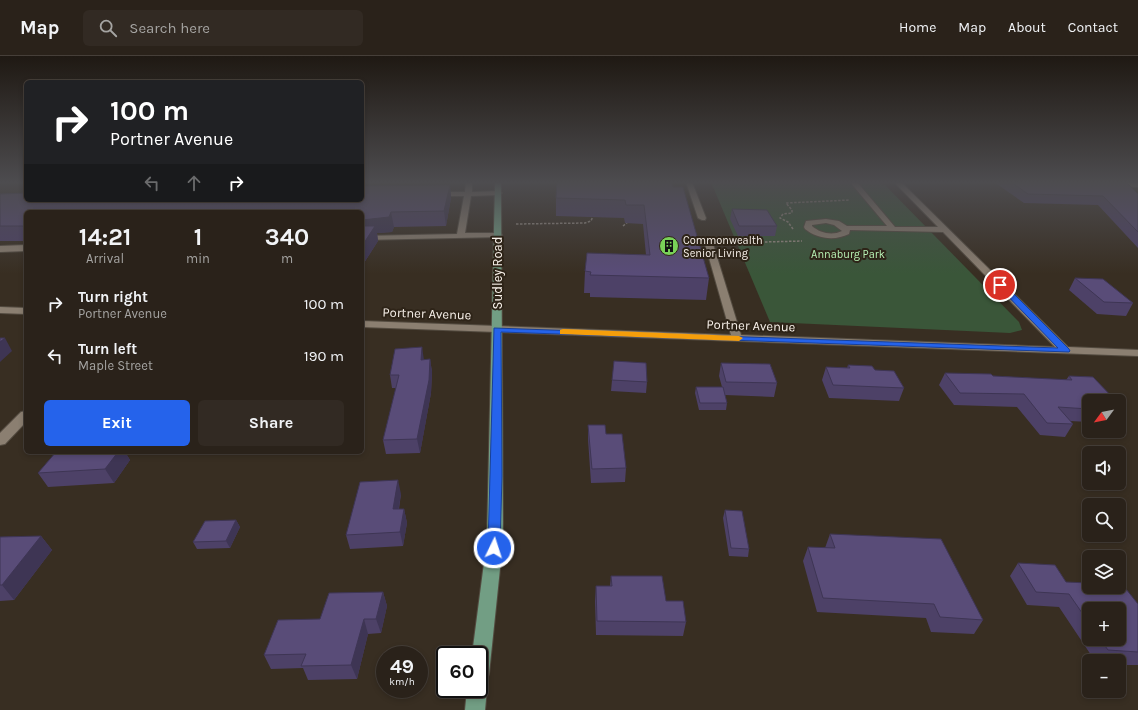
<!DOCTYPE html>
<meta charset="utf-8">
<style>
body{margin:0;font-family:Karla,sans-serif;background:#322a23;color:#f1f3f6;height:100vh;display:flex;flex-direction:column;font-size:15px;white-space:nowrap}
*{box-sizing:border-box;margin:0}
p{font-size:13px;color:#a5a4a2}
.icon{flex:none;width:22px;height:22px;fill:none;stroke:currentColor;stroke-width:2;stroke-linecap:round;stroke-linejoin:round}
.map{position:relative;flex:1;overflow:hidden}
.panel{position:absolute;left:24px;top:154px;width:340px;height:244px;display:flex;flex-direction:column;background:#2a221a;border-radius:6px;box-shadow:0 2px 6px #0003,0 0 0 1px #463f39}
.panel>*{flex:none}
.guide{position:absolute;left:24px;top:24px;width:340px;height:122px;border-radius:6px;box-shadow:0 2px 6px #0003,0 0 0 1px #463f39;background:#202124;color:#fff;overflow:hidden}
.needle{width:26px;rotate:238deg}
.buttons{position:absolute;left:1082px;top:338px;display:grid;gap:8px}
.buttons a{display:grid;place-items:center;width:44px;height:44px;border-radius:6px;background:#2a221a;box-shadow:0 2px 6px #0003,0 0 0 1px #463f39;font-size:20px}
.speed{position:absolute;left:376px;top:590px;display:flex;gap:8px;font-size:20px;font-weight:700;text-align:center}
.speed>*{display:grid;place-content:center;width:52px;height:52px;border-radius:50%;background:#2a221a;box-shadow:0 2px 6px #0003,0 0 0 1px #463f39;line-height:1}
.speed small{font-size:10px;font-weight:400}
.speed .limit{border:2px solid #111;border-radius:6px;background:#fff;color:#111}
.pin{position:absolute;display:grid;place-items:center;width:34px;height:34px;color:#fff;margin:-17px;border:2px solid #fff;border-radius:50%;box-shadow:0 1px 4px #0007}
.me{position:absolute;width:44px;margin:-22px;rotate:4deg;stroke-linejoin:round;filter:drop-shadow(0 0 3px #0008)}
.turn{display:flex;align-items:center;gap:14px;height:84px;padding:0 20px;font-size:18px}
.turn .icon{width:52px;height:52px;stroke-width:2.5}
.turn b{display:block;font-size:28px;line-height:34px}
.lanes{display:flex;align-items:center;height:38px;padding:0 20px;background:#0003;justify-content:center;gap:20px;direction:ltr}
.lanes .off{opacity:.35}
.eta{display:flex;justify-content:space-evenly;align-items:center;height:68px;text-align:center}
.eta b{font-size:24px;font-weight:700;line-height:28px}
.primary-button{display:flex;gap:8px;margin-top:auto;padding:8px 20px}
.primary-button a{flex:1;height:46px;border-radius:6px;background:#2563eb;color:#fff;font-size:16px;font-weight:700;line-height:46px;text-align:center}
.primary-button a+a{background:#322a23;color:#f1f3f6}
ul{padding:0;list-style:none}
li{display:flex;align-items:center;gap:12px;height:52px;padding:0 20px}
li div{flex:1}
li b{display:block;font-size:15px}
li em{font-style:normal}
header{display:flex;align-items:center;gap:24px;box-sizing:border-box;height:56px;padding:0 20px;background:#2a221a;border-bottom:1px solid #463f39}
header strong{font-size:19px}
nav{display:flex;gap:22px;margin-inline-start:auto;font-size:14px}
.search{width:280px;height:36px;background:#322a23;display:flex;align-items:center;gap:10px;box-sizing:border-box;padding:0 14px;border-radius:6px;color:#a5a4a2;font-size:15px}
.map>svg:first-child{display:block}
.green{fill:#3a5639}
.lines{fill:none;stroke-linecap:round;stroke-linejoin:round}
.minor-casing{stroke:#534b40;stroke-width:2}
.major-casing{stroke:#534b40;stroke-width:2}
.path{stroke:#968d84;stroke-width:1.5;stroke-dasharray:2.5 1.5;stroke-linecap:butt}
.minor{fill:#8b7f71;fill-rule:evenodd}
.major{fill:#729e84;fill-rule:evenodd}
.wall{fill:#4d4167;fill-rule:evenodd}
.shaded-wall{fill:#3e3554}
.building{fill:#594c78;stroke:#3e3554}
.route{fill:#2563eb;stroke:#184099}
.slow{fill:#f59e0b}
.labels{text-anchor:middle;stroke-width:4;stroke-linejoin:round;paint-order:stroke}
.far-poi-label{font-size:11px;fill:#f8f1ea;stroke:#2e2418;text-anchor:start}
.far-park-label{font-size:11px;fill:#b7f2b4;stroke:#2e2418}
.street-label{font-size:13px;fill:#f8f1ea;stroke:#2e2418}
</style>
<header>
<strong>Map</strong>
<div class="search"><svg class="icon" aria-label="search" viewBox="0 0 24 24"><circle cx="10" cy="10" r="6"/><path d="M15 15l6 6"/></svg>Search here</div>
<nav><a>Home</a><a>Map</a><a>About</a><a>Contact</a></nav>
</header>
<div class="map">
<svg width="1138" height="654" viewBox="0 0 1138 654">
<rect width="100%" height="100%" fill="#382e22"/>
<path class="green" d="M711,126h164l10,3 134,137 3,8 -12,3 -240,-11z"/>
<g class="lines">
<defs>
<path id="minor" d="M466,126h6v10l26,-1 4,2 -4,2 -27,1 -6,37h33l4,2 -1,2 -139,3v-4l95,-2 7,-38h-29l-4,-2 4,-2h30z
M686,126h6l14,36 -1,2h-3l-4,-2z
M850,126h7l38,45h43l-44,-45h7l167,165 70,3v6l-776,-29v-6l369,14 -26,-91 4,-3 4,3 28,91 314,12 -112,-115 -93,-2 -1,4c-14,7 -32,5 -44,-5l-1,-2 2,-6 20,-2 13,2 8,5h40zM826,167l8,2 8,6c-10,5 -22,2 -30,-5v-1z
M1112,127h26v4l-24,-1 -3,-2z
M26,189v6l-26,1v-6z
M0,251l26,1v6l-26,-1z
M26,355v11l-21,22 -5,1v-12l21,-21z"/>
<path id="major" d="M495,126h6l2,358 -14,134 -3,7 -3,1 4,7 -2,21h-20l2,-21h12v-34h-7l15,-115z"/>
</defs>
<use href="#minor" class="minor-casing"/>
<use href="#major" class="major-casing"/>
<path class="path" d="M516,168l69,-1 6,-2 2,-5
M623,170l5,-4
M793,173l-5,-7 -8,-4 3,-4 9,-1v-3l-6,-7 64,-3
M725,187l77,-2"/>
<use href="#minor" class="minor"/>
<use href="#major" class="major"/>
</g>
<path class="wall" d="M994,126h132l12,12v54l-40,-43 -74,-2z
M450,129l1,13 -5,28 -52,1 -2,5 -15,1 1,8 -16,25v-54h-336v29h-26v-47z
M673,131l36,91 -3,22 -116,-3v-4h-6l1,-22 61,-16 -3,-31 -18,-1 -1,-5 -68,-2v-18z
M732,153l45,17 -2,10h-37l-8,-17z
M1075,222l58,25 -7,13 -29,-2 -28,-24z
M430,303l2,13 -1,21 -11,60 -34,1 -3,-14 13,-52h-4l-2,-13 34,-15z
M721,307l56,20 -3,14 -49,-2 2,8 -1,7h-27l-4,-17 1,-6h26l-3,-11z
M848,309l27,5 29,18 -5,13 -70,-3 -7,-18 4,-13 21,1z
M945,317l121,7 3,-4 24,1 -4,24v21l-19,-1 3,3 -8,13 -25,-2 -23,-28 -63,-2 -15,-20z
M612,324l35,2 -1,11 -35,-2z
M1119,348l7,7 -7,11z
M588,369l18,9 20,34 -1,14 -34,1 -3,-44z
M56,396h69l5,8 -16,23 -66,4 -10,-14z
M401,438l-2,15h5l3,14 -4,23 -53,3 -4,-14z
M725,454l24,39 -1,8 -19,-1 -6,-38z
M236,464l4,7 -10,21 -33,1 -4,-7z
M830,478l153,86 -9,14 -43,-2 -5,-14 -109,-6 -14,-51 5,-14 17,1z
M41,480l11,14 -38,50 -14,1v-64z
M1018,507l48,19 72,22v61h-19v-4h-24l-36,-54 -32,-2 -17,-29zM1089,553l30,30h-30z
M611,520l55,25 20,21 -3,14 -87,-1 -1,-34 1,-15h14z
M383,536l4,14 -6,27 -13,1 -11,45 -49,1 -5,-12 -32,1 -7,-14 56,-36z"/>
<path class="shaded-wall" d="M450,129l1,13 -5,28 -2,-15z
M391,156l3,15 -2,5 -15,1 1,8 -16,25v-46z
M5,282l7,13 -12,11v-20z
M422,291l2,13h-3z
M430,303l2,13 -1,21 -11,60 -3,-14z
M110,396h15l5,8 -16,23 -9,-14z
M398,424l3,14 -5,30 -3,-15z
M404,453l3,14 -4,23 -3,-14z
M236,464l4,7 -10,21 -4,-7z
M41,480l11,14 -38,50 -12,-15z
M383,536l4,14 -6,27 -5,-14z
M364,563l4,15 -11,45 -6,-14z"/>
<path class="building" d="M557,126h115l1,5h10l26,91 -119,-3 1,-3 -6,-1 2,-18 63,2 -6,-50h-18l-1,-5 -69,-2z
M1011,126h115l12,12v38l-35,-36 -75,-2z
M450,129l-6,26 -53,1 -2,5 -27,3v-8h-336v14h-26v-32l26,-1v7h336v-14z
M732,153l35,1 10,16h-38z
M362,170h13l-13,20z
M1075,222l28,1 30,24 -29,-1z
M0,282h5l-5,4z
M422,291l-1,13 9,-1 -1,21 -12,59 -34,1 16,-65h-9l5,-26z
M614,305l32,2 1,19 -35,-2z
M721,307l49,1 7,19 -51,-1z
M848,309l24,1 3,4 19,1 10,17 -71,-3 -7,-18 24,1z
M945,317l46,1 2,2 79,4 -3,-4 24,1 23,24h-27v8l-31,-2 15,17 -26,-1 -23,-29 -64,-1z
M696,331h27l4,16h-27z
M1119,348l7,7 -7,-1z
M588,369h17l1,9h16l4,34 -34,1z
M56,396h62l-13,17 -67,4z
M398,424l-5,29h11l-4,23 -54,3 14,-53z
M725,454l17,1 7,38 -18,-1z
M236,464l-10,21 -33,1 12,-21z
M830,478l111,5 42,81 -43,-3 -6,-13 -111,-6 -15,-51 27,1z
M41,480l-39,49h-2v-48z
M1018,507l37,2 11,17 23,1v4h30v-3h3l16,20v48l-30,-2 -8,-11h19v-30h-30v14l-20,-29 -33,-2z
M611,520h51l4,25h17l3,21 -89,-1 -1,-35h16z
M383,536l-7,27h-12l-13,46 -50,1 5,-12 -42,1 14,-35 42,-1 9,-26z"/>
<linearGradient id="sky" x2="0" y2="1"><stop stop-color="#1f1913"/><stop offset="0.58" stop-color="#4d4c4f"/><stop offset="1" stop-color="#4d4c4f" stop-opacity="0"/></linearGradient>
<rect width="1138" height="218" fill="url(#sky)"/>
<path class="route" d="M998,227h5l66,66 1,2 -1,1 -568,-20 1,144 -2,72 -2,4 -4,1 -5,-1 -1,-4 6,-220 564,20 -60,-62z"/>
<path class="slow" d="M563,273l176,7 4,2 -4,3 -179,-7v-4z"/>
<defs>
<symbol id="building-disc" viewBox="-11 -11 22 22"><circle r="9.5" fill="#79d158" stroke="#2e2418"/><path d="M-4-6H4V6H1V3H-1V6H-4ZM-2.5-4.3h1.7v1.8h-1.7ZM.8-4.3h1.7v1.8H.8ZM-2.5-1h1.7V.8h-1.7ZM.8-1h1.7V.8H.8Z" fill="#111"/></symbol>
</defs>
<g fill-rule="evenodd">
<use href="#building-disc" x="658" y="179" width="22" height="22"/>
</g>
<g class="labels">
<g class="far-poi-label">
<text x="683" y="188">Commonwealth<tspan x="683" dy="13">Senior Living</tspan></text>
</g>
<g class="far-park-label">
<text x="848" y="202">Annaburg Park</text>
</g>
<g class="street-label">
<text transform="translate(497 217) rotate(-90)" y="5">Sudley Road</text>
<text transform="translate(427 257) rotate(2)" y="5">Portner Avenue</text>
<text transform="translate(751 269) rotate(2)" y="5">Portner Avenue</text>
</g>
</g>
</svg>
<div class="buttons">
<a><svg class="needle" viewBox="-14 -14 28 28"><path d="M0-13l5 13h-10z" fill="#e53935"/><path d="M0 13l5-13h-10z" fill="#a5a4a2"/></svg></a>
<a><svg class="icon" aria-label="sound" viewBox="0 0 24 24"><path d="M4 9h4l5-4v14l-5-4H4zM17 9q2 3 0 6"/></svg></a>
<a><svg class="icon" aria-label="search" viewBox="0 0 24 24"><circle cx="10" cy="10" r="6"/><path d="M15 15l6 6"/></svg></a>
<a><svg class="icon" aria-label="layers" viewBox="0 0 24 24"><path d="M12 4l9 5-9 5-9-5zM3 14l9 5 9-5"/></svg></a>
<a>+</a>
<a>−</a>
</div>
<div class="speed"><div>49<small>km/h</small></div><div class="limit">60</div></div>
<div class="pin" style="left:1000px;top:229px;background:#d93025"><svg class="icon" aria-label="arrive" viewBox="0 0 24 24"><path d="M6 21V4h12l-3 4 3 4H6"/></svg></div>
<svg class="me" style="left:494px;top:492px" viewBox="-20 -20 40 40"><circle r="17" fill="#2563eb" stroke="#fff" stroke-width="3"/><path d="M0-11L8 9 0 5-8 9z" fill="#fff"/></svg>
<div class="guide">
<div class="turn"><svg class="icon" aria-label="right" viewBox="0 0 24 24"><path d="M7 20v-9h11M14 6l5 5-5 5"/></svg><div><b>100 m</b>Portner Avenue</div></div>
<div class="lanes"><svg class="icon off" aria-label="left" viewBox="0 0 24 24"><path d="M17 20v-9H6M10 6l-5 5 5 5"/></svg><svg class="icon off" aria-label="ahead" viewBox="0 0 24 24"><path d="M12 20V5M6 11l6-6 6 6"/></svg><svg class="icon" aria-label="right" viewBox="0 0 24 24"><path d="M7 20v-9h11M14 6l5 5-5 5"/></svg></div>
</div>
<section class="panel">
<div class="eta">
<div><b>14:21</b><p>Arrival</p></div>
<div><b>1</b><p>min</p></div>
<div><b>340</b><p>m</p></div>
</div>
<ul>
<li><svg class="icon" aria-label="right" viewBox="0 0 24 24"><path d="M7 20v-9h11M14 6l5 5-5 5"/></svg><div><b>Turn right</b><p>Portner Avenue</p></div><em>100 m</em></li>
<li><svg class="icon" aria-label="left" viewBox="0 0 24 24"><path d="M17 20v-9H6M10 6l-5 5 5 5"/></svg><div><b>Turn left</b><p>Maple Street</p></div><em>190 m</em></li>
</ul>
<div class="primary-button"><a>Exit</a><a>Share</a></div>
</section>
</div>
